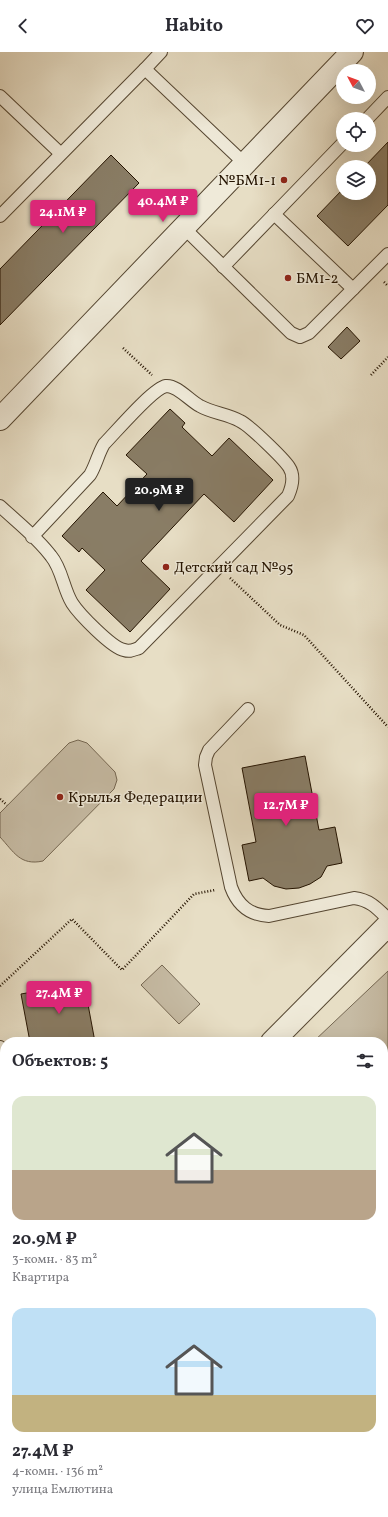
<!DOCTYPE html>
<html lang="ru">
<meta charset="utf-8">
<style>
:root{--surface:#fff;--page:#f7f7f7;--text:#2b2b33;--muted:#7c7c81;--accent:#db2777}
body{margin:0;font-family:Vollkorn,serif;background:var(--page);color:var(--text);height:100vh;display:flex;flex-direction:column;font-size:15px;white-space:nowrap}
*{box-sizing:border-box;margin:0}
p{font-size:13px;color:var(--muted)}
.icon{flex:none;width:22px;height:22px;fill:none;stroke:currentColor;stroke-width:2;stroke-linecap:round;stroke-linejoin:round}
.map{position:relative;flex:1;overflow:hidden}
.side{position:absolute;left:0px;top:985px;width:388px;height:480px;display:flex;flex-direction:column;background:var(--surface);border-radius:16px 16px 0 0;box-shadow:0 4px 16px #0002}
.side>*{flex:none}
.needle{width:26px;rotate:311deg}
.fabs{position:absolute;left:336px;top:12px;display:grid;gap:8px}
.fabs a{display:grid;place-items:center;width:40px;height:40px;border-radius:50%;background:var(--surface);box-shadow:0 4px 16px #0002;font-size:20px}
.price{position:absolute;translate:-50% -34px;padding:0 9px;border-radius:4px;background:var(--accent);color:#fff;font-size:13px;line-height:26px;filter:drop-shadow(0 1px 2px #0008)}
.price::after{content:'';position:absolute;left:50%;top:24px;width:12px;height:9px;margin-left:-6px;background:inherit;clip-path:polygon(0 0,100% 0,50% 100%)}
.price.active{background:#222;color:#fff}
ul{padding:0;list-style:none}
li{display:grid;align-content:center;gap:8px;height:212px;padding:0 12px}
li span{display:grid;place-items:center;height:124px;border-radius:12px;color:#555}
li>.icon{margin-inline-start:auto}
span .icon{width:72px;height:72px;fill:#fffc;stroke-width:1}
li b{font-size:17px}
h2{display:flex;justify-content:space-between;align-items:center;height:48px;padding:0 12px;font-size:17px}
header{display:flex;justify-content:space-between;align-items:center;height:52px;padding:0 12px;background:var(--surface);font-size:18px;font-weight:700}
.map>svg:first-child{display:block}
.green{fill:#c6bba4;stroke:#756752}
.building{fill:#897d66;stroke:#241300}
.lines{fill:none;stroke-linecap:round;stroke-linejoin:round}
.lane-casing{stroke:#554631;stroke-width:14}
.street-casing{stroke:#554631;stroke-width:24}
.highway-casing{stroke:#241300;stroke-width:24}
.path{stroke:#241300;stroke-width:2.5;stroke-dasharray:1 2;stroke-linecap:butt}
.lane{stroke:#efead9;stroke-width:12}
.street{stroke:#efead9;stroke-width:22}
.highway{stroke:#e7dec5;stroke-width:22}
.poi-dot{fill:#8f2418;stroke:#efead9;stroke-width:1.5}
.labels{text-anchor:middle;stroke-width:3;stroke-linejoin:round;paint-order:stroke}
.poi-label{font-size:15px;fill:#241300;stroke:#efead9;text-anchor:start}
</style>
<header><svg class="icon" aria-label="back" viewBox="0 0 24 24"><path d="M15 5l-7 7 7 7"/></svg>Habito<svg class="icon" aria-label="heart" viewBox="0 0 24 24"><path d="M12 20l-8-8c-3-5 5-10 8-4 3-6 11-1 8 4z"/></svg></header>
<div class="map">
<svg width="388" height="1465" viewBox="0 0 388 1465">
<rect width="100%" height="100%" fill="#e7dec5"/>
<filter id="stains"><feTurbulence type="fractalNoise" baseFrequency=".005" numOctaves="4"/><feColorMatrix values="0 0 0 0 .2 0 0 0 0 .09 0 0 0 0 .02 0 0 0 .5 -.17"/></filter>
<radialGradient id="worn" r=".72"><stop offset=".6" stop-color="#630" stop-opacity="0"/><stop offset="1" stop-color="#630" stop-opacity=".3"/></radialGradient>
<g class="green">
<path d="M78 688 87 691 115 720 117 728 114 737 43 809C20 814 14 800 0 785V761L69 691Z"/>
<polygon points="162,913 200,952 179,972 141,933"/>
<polygon points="388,919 388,1053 383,1058 383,990 313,990"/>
<polygon points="0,1156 5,1158 5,1250 0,1255"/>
<polygon points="388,1262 388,1304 383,1309 383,1264"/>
<polygon points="119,1460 187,1460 181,1465 114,1465"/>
</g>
<g class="building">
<polygon points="388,90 388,153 348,194 317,164 343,137 343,141 369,141 369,115 364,115"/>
<polygon points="111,103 139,131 0,273 0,217"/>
<polygon points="347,275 360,289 341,307 328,295"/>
<polygon points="170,357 185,371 182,375 212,404 229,386 273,428 234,470 204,442 141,509 170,537 130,580 86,538 105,518 82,496 79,500 62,484 103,440 117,454 147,422 126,403"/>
<polygon points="305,704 319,778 335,775 342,811 327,814 321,825 310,832 299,836 286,837 274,834 263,826 249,829 242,793 256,790 242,716"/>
<polygon points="84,931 95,990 30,990 21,942"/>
</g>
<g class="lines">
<defs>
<g id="lane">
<polyline points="145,17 161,0"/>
<polyline points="0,44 60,101"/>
<polyline points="367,67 388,45"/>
<polyline points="274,162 353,237"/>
<polyline points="0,164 145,17 244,111"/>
<polyline points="183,175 291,281 300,285 309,281 388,202"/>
<polyline points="223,215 343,91"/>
<path d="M0 454C17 470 37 485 51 504 62 517 63 536 72 551 79 562 112 596 124 598 130 600 133 598 139 596L288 444C292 435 295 424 289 415 283 406 249 373 240 369 228 362 212 361 200 354 190 349 177 333 166 334 153 336 115 381 104 392 98 402 96 413 90 423L32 485"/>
<path d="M248 657 209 698 206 705 205 713 231 835C238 854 250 863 269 864L354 846C370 848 377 856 388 867"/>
<polyline points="0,995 5,1022"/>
<polyline points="383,1253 388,1252"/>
<polyline points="247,1460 261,1465"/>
<polyline points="9,1465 29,1460"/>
<polyline points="197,1465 203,1460"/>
</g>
<g id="street">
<polyline points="0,367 352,0"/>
<polyline points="272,990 388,873"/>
<polyline points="0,1130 5,1133"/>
</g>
<g id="highway">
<polyline points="383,1172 388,1167"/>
<polyline points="85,1465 90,1460"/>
</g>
</defs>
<use href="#lane" class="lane-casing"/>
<use href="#street" class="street-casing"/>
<use href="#highway" class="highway-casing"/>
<g class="path">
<polyline points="384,230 388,234"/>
<polyline points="123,296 152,323"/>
<polyline points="371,323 388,305"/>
<polyline points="230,526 280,573 304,583 388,675"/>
<polyline points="0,747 7,753"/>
<polyline points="0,934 72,867 122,918 194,842 215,838"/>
<polyline points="383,1296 388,1290"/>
</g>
<use href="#lane" class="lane"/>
<use href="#street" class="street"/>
<use href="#highway" class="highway"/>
</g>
<g class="poi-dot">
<circle cx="284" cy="128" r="4"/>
<circle cx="288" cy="226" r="4"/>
<circle cx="166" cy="515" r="4"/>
<circle cx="60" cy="745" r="4"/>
</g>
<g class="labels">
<g class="poi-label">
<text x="276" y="133" text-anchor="end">№БМ1-1</text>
<text x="296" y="231">БМ1-2</text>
<text x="174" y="520">Детский сад №95</text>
<text x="68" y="750">Крылья Федерации</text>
</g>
</g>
<rect width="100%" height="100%" filter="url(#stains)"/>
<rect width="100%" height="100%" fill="url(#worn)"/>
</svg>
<div class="fabs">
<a><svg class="needle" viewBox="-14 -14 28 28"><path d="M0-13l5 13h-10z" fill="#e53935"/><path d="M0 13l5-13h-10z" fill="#7c7c81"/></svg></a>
<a><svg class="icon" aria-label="locate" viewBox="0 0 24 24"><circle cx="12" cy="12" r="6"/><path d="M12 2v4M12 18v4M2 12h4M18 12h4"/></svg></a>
<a><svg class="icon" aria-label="layers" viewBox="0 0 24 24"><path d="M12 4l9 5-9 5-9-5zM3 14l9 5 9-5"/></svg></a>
</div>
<b class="price" style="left:163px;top:171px">40.4M ₽</b>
<b class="price" style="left:63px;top:182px">24.1M ₽</b>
<b class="price active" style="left:159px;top:460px">20.9M ₽</b>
<b class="price" style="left:286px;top:775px">12.7M ₽</b>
<b class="price" style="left:59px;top:963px">27.4M ₽</b>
<section class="side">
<h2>Объектов: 5<svg class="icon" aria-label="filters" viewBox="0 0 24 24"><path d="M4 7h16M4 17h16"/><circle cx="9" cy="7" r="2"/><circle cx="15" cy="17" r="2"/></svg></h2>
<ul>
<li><span style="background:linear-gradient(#dfe7d0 60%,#b9a48a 0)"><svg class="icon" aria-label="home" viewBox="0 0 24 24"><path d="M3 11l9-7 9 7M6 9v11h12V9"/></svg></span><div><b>20.9M ₽</b><p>3-комн. · 83 m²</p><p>Квартира</p></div></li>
<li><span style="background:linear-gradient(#bfe0f5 70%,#c2b280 0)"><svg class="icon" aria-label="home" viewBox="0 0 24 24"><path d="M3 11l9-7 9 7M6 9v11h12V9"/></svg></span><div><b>27.4M ₽</b><p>4-комн. · 136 m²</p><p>улица Емлютина</p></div></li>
</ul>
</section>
</div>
